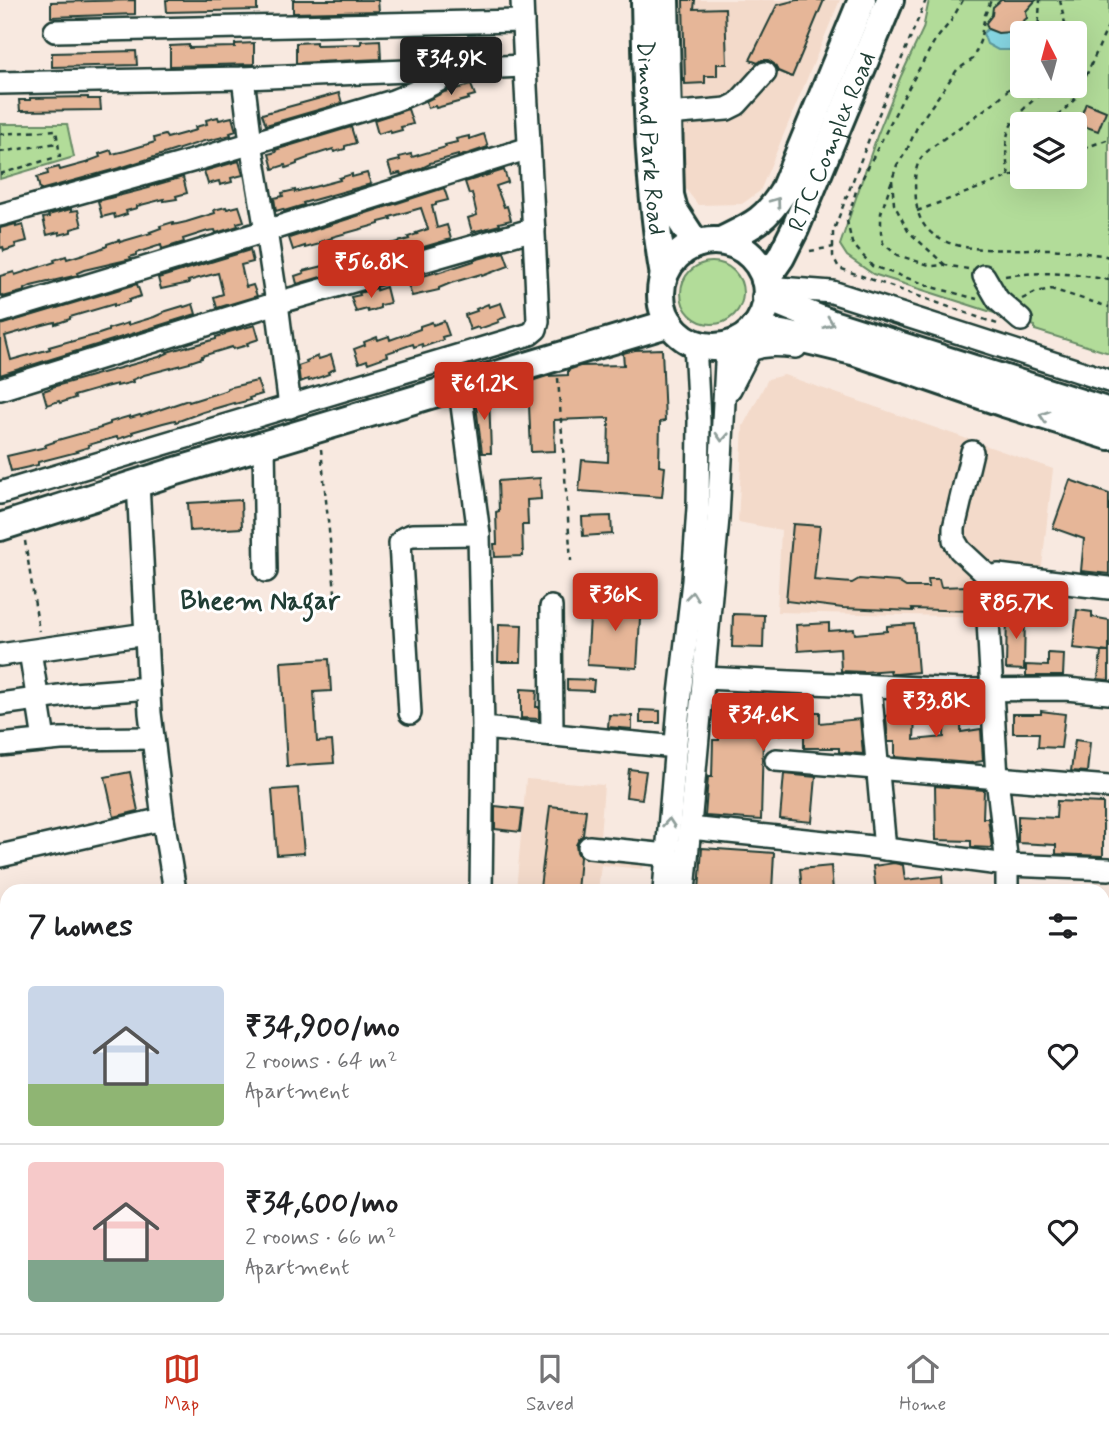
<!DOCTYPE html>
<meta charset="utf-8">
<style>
:root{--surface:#fff;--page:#f6f6f6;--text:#202124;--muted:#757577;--line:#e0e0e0;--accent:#c8321e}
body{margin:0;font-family:Mynerve,sans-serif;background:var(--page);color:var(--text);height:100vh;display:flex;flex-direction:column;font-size:26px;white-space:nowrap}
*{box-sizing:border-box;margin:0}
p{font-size:23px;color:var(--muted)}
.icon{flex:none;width:38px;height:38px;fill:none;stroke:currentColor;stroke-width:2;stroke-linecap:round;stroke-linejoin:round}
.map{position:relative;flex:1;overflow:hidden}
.sheet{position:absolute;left:0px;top:884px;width:1110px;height:450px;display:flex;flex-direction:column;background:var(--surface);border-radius:21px 21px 0 0;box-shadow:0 7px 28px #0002}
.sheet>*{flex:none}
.needle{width:46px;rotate:354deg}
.fabs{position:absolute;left:1010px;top:21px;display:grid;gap:14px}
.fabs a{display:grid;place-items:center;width:77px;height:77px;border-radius:7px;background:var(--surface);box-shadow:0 7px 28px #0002;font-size:35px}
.price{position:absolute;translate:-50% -60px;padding:0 16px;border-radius:7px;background:var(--accent);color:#fff;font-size:23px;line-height:46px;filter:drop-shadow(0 2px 4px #0008)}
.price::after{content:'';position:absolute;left:50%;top:42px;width:21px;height:16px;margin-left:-10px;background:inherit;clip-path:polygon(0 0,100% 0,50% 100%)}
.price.on{background:#222;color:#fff}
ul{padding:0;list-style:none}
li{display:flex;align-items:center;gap:21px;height:175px;padding:0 28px}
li+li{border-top:2px solid var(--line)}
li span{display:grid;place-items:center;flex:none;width:196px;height:140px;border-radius:7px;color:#555}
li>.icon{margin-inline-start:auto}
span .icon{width:84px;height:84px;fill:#fffc;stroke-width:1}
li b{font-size:30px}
h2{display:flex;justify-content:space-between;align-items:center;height:84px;padding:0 28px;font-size:30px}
.dock{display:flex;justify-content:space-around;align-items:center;height:98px;border-top:2px solid var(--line);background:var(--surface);font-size:19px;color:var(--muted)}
.dock a{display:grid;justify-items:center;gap:4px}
.dock .on{color:var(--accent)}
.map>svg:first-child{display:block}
.built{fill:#f3daca}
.green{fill:#b2dc99;stroke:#688c66;stroke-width:2;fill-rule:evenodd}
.water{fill:#86d6e2;stroke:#5d999c;stroke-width:2}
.building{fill:#e6b698;stroke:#1f3d34;stroke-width:2}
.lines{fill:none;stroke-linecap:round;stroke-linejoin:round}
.minor-casing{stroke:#1f3d34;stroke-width:26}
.major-casing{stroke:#1f3d34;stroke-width:32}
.path{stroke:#1f3d34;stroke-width:2.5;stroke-dasharray:5 5;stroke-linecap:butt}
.minor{stroke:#fff;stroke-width:21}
.major{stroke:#fff;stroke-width:26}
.oneway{stroke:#8f9e9a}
.labels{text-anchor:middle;stroke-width:6;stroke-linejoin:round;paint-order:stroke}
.street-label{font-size:24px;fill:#1f3d34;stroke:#fff}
.neighbourhood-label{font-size:26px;font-weight:bold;fill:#1f3d34;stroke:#fff}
</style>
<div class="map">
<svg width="1109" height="1333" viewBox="0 0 1109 1333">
<rect width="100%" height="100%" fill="#f8e9e0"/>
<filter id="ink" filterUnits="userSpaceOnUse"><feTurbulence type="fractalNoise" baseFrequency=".0143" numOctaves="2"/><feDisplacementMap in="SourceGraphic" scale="14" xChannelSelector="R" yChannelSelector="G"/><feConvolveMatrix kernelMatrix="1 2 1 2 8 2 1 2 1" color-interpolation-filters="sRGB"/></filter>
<g filter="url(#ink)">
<g class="built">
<polygon points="680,0 840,0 760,191 742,204 698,205 685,188"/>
<polygon points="784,375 1053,469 1038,601 991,597 989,617 777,612 781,530 738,522 743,426 768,379"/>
<polygon points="526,779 604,785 600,837 646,841 643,869 601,865 598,891 516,891"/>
</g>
<g class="green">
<path d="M929 0H1109V353L1035 330V326L873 274 847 256 840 245 877 136 901 76 923 29ZM1022 33H1074V86H1022ZM1022 124H1074V177H1022Z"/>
<polygon points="0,124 67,124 74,157 0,179"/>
<circle cx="712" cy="293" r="31"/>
</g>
<path class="water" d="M988 29C999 33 1008 31 1019 35V43L1011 50H998L987 44 983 33Z"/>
<g class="building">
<polygon points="135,0 135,14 51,17 51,2"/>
<polygon points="166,0 257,0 257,10 167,12"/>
<polygon points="293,0 378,0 379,11 293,13"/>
<polygon points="683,0 695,0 694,9 725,8 727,64 717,64 717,76 705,76 705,83 685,84"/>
<polygon points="797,0 824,0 792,77 778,71 774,64 768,60 762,60 758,63 750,60 777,5"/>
<polygon points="1001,0 1036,0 1026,11 1027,18 1022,22 1020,35 1010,32 998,33 988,29 986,23 992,15 993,7"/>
<polygon points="477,38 496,38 496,54 412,58 412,40 431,40 431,43 477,41"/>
<polygon points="380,40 381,59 296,63 296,43 316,42 316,45 361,44 361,41"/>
<polygon points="254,43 254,64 170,66 170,46 189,45 189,48 235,47 235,44"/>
<polygon points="136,51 137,65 52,67 52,53"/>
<polygon points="471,85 475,95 468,97 469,99 436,108 435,106 428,108 426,101 444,92"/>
<polygon points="339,93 342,103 266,125 262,114"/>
<polygon points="88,97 88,99 100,99 101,110 20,111 19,100 30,100 30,98"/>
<polygon points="1086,103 1106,111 1098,131 1078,124"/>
<polygon points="408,109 413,124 401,127 402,130 391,133 390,130 378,134 374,120"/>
<polygon points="218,117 219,120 232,117 236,131 230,133 231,135 207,141 207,140 123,167 40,190 37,177 48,174 47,170 59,167 60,170 89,162 89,161 100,157 99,154 111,150 112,154 125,151 155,142 154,138 165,135 167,138 196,130 195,127 207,124 206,120"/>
<polygon points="351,127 356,143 345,146 345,149 334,152 333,149 308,157 308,158 297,162 297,164 286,168 285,165 273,169 269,154 276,152 275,150"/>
<polygon points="484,134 488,147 458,157 458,155 430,163 430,164 420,169 401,175 400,173 392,175 388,163 400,160 399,157 411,154 412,157 446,147 445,145 457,142 456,139 469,136 469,139"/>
<polygon points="239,161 243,175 231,178 232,182 220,185 219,181 208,184 204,171"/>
<polygon points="504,170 508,182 496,186 504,207 507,206 511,220 499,223 500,225 472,232 468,218 477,215 472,193 469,194 465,182"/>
<polygon points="367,173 371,184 303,203 304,205 284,211 283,209 276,211 274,198 283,196 282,193 295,190 295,192 340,180 339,178 352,174 352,177"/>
<polygon points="183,177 187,193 176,196 177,199 164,201 164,199 137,206 137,208 126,211 127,214 115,218 114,214 102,217 98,201 149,188 148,187"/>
<polygon points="444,188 448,200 436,203 436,205 432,206 437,228 447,225 451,239 297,284 295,276 304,273 303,271 352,259 351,257 361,254 360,252 409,239 408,237 417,234 416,233 428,229 421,208 390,217 391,219 379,222 379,224 332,237 332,238 320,242 320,244 305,248 305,246 293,250 289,238"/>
<polygon points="239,206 244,221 237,223 238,226 216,233 215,230 208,231 183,239 184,242 162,249 161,245 136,253 136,255 130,257 131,259 84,270 77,273 78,275 31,286 25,289 25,291 3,297 2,295 0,296 0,276 14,272 15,275 55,262 54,260 66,256 67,259 97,250 107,246 107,244 119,240 120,242 151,233 150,232 161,228 160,226 173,222 173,225 186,222 215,213 214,210 226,207 227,209"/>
<polygon points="71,209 71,211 78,210 82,226 71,229 71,232 59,235 59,232 47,235 43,218 49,217 48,215"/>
<polygon points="16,224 16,227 23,225 27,241 15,244 16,247 4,251 3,247 0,248 0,228"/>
<polygon points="250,250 253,262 241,265 246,287 253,285 257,296 217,308 214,297 223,294 218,273 188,281 189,283 161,289 158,278"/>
<polygon points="504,252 509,266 482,276 481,274 451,283 439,288 439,290 412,296 407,282 417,280 416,278 437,272 437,273 474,261 474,260"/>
<polygon points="137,284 141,296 129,300 129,302 114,306 114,304 70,317 70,319 55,324 55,322 43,325 5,336 11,360 50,349 49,347 70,341 70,342 99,334 108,331 108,329 128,323 128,325 154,317 163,313 163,312 183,306 184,307 193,304 196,314 0,375 0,325"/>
<polygon points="386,287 390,303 380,305 380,308 368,312 367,309 356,312 351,297 360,295 359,293 377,288 377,290"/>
<polygon points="501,303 506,317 498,320 499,322 479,329 478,327 470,330 465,315 477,311 476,309 488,304 489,307"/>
<polygon points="444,321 449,335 442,337 443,340 423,347 422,344 414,347 413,344 387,353 388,356 368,363 367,360 359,363 354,349 365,345 364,342 377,337 378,340 389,336 390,340 420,329 420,326 432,322 433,325"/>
<polygon points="255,325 259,339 247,343 248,345 233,349 232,347 202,356 202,358 190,362 190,363 144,375 132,380 133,382 117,386 117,384 105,387 74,396 75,398 60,403 59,401 47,405 43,391 52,388 52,387 159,357 168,353 167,352 188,346 188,347 216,339 216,337 225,334 225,333"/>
<polygon points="662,349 665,421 660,422 659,466 665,467 662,497 579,491 582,460 608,462 609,418 554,420 555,451 531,452 528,382 547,376 568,375 568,370 580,366 624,365 623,353 635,350"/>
<polygon points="331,355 335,369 328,372 329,374 309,381 308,379 300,382 298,366 307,363 306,361 318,356 319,359"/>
<polygon points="257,381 262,394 249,398 250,400 235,404 234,403 203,412 176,422 175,420 163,423 132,432 133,434 118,439 117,437 88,445 89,447 76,451 77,452 38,462 38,465 11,471 7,456 46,447 45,445 54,442 54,441 101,428 101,427 110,424 110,422 130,416 130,418 140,415 141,416 188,400 189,402 218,393 227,390 227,388"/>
<polygon points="489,394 491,453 482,453 475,398"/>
<polygon points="540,478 541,499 527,500 528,525 522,525 523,556 495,557 494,544 497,544 496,512 499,511 498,481"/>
<polygon points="1070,480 1109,494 1109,574 1081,571 1084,539 1053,528"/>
<polygon points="241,500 242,528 190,531 188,503"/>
<polygon points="611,516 612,534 583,536 582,517"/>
<polygon points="793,524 820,526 814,580 852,583 859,579 898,582 906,587 929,587 928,579 939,579 941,587 967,586 970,611 912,609 913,611 843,608 786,601"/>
<polygon points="588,601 651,603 651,619 640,619 637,668 587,665 590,618 588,618"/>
<polygon points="1077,610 1092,612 1092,617 1109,620 1109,652 1073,648"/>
<polygon points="1007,612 1025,613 1024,670 1006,669"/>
<polygon points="733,614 764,615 763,648 732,647"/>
<polygon points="829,623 829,631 854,629 855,634 887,631 887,626 914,624 918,672 897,674 891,674 890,670 864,672 841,671 840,648 798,651 796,625"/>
<polygon points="499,624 522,625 521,662 498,662"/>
<polygon points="1101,652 1109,652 1109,680 1098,679"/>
<polygon points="1048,653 1064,654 1063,676 1026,676 1026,665 1048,666"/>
<polygon points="329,659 331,691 314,692 317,742 332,741 334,763 287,766 281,662"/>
<polygon points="567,679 594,680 593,691 567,690"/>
<polygon points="521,689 537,690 536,707 539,707 539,719 521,718"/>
<polygon points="945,702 962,703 961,732 981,729 983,761 970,763 895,757 895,742 888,742 886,716 888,715 915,715 914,740 944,737"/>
<polygon points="790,706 791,712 820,712 820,723 860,719 863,754 839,752 839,748 804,748 804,731 763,737 761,820 705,816 708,777 712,777 713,740 719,740 718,708 763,707 763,709"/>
<polygon points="640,710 660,711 660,723 640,723"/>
<polygon points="1041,711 1065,714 1061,748 1038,747 1039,733 1013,733 1013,714 1041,714"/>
<polygon points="609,715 632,716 632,729 608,727"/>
<polygon points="1075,740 1090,742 1087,772 1071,771"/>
<polygon points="629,769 646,771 642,799 626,797"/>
<polygon points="130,772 138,811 114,817 105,777"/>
<polygon points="784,774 816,777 812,822 780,819"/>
<polygon points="935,786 984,790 983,818 988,818 992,848 971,847 971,841 936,840"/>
<polygon points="298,788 304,853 277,855 272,790"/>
<polygon points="1057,801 1103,803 1103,856 1056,854 1056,845 1018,843 1018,816 1056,818"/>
<polygon points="495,806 523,809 520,832 495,829"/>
<polygon points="550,806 586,810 583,835 579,839 576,845 577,852 580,857 577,891 540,888"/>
<polygon points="702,848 774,853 772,891 699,891"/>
<polygon points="894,863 903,865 905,880 942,876 943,891 876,891 873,866"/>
<polygon points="831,866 833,891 802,891 800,869"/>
</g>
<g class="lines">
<defs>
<g id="minor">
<polyline points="55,31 523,21"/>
<polyline points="243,78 251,143 266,231 529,148"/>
<polyline points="0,83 243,78 524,66"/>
<polyline points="668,114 727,109 737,104 765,73"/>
<path d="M0 215 192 161 393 101C414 93 435 84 454 71"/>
<polyline points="984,276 998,300 1021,320"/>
<polyline points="766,287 832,292 1109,381"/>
<polyline points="0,312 266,231 277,303 290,407"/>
<polyline points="458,375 479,534 483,728"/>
<polyline points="0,389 277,303 534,229"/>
<path d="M730 389 750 350C766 344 779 345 796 347"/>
<polyline points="264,444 266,571"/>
<polyline points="972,452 954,528 954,540 960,550 989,577"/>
<path d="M0 493 530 334 536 329 538 321C534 214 526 107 522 0"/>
<polyline points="1109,588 998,575 989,577 986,586 997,778 1007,865 1109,869"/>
<polyline points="551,607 552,735"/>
<polyline points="30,651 44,740"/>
<polyline points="0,655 146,634"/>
<polyline points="704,678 962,690 1066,689 1109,693"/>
<polyline points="870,686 885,849"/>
<polyline points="0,704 74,694 149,688"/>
<polyline points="410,713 400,543 404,538 412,535 479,534"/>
<polyline points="0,745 61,739 152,738"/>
<polyline points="776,760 1109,787"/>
<polyline points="163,819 175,891"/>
<polyline points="690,828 863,846 1007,865 1007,891"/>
<polyline points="589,847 667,855"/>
<polyline points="0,856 163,819 150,713 138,483"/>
<polyline points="481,891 483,728 676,747"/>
<polyline points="664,891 680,694 693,581 698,508 699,421 695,343"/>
<polyline points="684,891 718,518 727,344"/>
<polyline points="0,1017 7,1016"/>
<polyline points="1102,1102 1109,1108"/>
<polyline points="0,1157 7,1192"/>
<polyline points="1102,1254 1109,1257"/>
<polyline points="0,1276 7,1275"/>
<polyline points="884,1326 888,1333"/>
<polyline points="10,1333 14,1326"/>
<polyline points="282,1333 282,1326"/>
<polyline points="625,1333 626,1326"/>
<polyline points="646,1333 647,1326"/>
<polyline points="800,1333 803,1326"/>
<polyline points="1108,1333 1109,1331"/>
</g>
<g id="major">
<path id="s1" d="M645 0C647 92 648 185 664 276"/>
<polyline points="665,0 670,195 674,210 696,244"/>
<path d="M721 241C751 226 764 222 783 192L862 0"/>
<circle cx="714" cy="294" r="53"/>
<path id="s2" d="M765 280 781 257 795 229 890 0"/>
<polyline points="766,297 832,324 1109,412"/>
<polyline points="753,329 787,335 853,351 1004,403 1109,436"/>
<polyline points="0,527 173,472 670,323"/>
</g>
</defs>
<use href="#minor" class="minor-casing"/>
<use href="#major" class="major-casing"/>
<g class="path">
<polyline points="926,0 874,126 833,232 833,256 839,268 1000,325"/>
<polyline points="963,0 951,21 934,42 903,98 856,191 847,221 852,243 872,266 936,288 977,299"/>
<polyline points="1060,0 1067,33"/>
<polyline points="1038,33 1040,0"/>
<path d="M1022 73C1004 99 975 116 950 134 940 142 928 149 921 158 913 170 915 186 916 200 920 261 1001 248 1044 249 1063 249 1083 253 1102 255L1109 257"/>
<polyline points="1052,124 1053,121 1075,99 1079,92 1109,24"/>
<polyline points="0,134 56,130 60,156 0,174"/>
<polyline points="0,152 58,143"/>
<polyline points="1074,152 1109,139"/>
<path d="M1009 176C1000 123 1012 120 1049 86"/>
<polyline points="892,180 894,204 908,231 945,265"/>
<polyline points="917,211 1022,172"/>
<polyline points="810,251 834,247"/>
<polyline points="968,269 945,265 932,266 897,255 883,243 881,233 881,213 897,165 906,152 918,125 957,70 973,59 980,41 985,15 991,0"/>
<path d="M1005 276C1041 271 1073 273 1109 280"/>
<polyline points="1022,299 1036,292 1051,289 1109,307"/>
<polyline points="558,378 571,561"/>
<polyline points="321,449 336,602"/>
<polyline points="25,541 39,631"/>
</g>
<use href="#minor" class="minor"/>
<use href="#major" class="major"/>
</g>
<defs><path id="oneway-chevron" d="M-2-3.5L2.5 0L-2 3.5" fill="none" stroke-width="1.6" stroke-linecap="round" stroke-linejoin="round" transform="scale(1.75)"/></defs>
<g class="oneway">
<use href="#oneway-chevron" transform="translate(776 202) rotate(-54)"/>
<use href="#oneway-chevron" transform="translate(829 323) rotate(21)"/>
<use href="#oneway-chevron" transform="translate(1044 416) rotate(-162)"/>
<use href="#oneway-chevron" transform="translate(722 437) rotate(93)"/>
<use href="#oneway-chevron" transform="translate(692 596) rotate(-83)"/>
<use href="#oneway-chevron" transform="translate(669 823) rotate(-85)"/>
</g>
</g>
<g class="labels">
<g class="street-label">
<text dy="8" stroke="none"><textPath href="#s1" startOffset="138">Dimond Park Road</textPath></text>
<text dy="8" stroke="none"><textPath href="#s2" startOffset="154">RTC Complex Road</textPath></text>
</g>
<g class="neighbourhood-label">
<text x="260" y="609">Bheem Nagar</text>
</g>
</g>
</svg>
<div class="fabs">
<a><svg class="needle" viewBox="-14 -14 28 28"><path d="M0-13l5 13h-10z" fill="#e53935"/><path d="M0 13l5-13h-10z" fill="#757577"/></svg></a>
<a><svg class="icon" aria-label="layers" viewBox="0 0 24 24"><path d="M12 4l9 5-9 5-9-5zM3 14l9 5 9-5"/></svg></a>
</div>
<b class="price on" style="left:451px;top:97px">₹34.9K</b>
<b class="price" style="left:371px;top:300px">₹56.8K</b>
<b class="price" style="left:484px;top:422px">₹61.2K</b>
<b class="price" style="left:615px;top:633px">₹36K</b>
<b class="price" style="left:1016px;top:641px">₹85.7K</b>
<b class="price" style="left:936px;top:739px">₹33.8K</b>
<b class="price" style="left:763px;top:753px">₹34.6K</b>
<section class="sheet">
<h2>7 homes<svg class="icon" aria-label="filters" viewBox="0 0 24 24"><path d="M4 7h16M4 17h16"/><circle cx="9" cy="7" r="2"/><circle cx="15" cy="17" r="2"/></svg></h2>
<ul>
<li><span style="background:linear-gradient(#c9d6e8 70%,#8fb573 0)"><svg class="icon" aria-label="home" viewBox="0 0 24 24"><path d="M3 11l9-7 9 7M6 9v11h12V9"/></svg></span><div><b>₹34,900/mo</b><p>2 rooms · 64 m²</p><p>Apartment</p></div><svg class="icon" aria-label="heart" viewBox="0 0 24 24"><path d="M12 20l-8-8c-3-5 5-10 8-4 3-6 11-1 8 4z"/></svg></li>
<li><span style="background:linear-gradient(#f6c9c9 70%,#7fa58c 0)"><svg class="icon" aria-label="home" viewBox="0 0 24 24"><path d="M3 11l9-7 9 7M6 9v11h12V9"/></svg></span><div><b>₹34,600/mo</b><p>2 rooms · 66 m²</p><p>Apartment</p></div><svg class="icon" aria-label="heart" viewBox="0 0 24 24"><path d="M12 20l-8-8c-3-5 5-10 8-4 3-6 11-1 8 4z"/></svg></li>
</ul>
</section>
</div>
<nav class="dock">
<a class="on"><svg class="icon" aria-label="map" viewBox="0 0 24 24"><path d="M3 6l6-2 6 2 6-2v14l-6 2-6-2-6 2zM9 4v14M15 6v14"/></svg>Map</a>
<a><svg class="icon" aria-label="saved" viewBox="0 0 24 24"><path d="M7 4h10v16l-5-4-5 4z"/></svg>Saved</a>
<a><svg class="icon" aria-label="home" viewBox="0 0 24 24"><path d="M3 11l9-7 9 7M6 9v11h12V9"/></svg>Home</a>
</nav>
